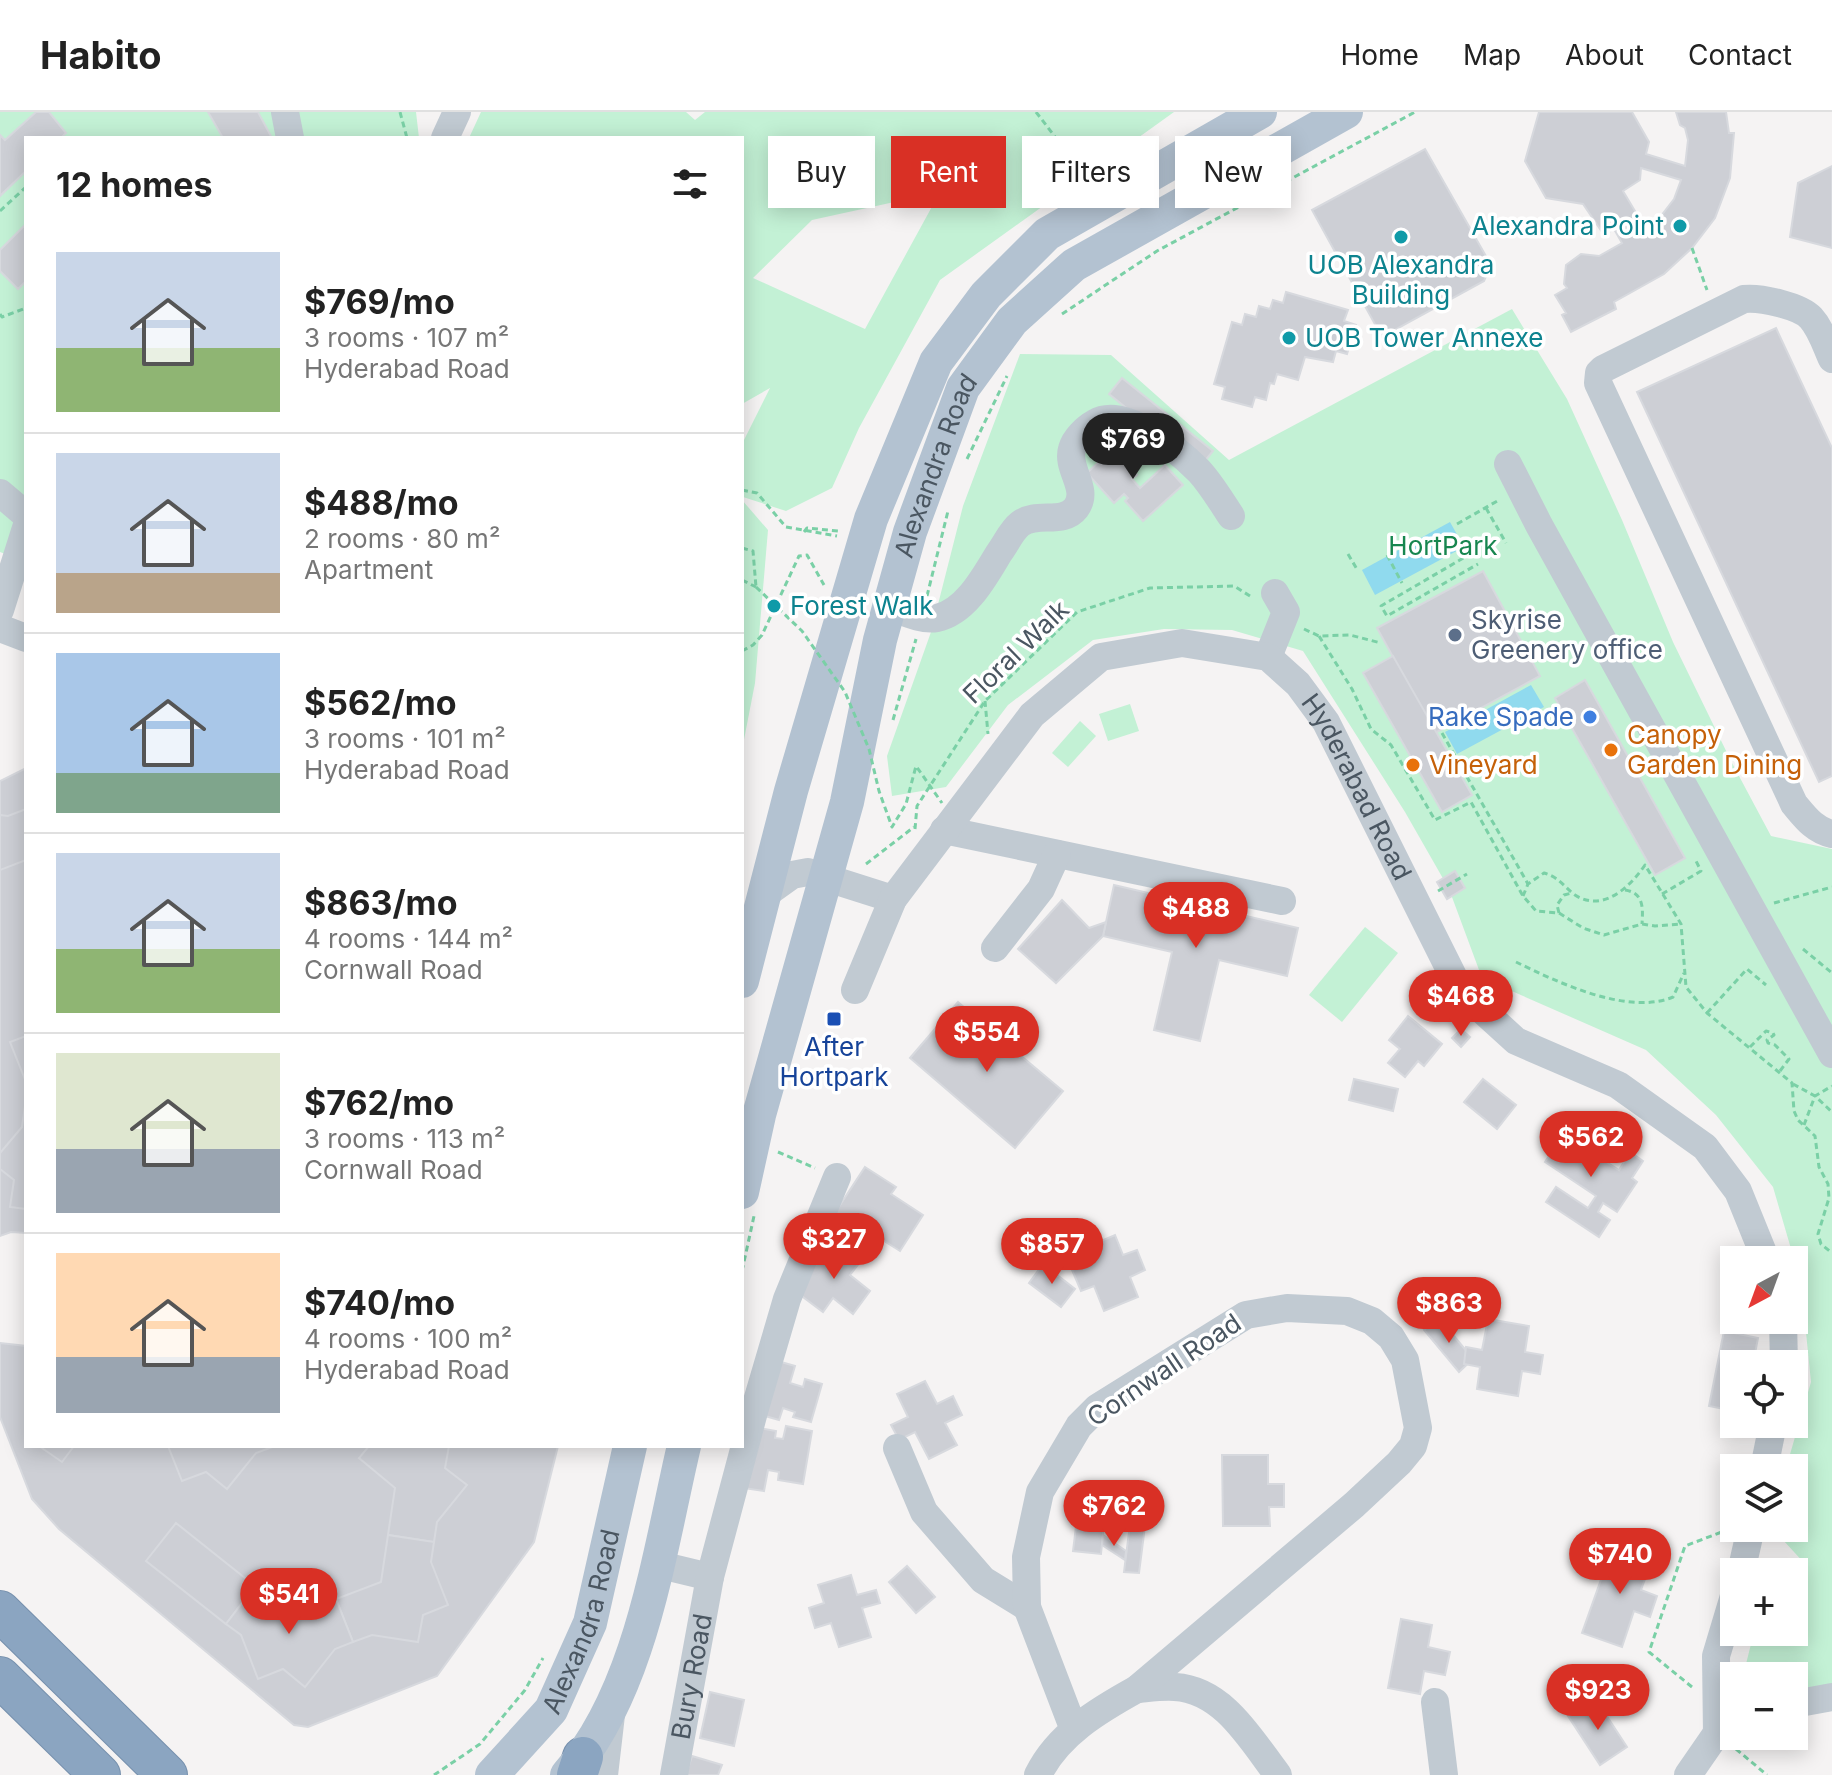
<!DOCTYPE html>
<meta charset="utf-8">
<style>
:root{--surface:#fff;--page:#f2f2f2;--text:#222;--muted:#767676;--line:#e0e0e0;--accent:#d93025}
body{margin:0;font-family:Inter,sans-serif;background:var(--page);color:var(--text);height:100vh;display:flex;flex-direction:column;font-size:30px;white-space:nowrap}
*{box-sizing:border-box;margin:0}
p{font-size:26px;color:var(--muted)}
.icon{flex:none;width:44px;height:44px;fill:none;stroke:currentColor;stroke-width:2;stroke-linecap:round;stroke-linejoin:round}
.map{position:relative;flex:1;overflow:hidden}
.side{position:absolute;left:24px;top:24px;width:720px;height:1312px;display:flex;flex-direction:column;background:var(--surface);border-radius:0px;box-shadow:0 4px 20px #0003}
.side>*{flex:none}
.banner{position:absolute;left:768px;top:24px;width:760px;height:72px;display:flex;gap:16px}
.needle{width:52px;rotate:221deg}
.controls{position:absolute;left:1720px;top:1134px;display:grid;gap:16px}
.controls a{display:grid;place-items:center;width:88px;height:88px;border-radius:0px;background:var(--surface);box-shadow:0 4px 20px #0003;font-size:40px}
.price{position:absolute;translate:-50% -68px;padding:0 18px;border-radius:28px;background:var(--accent);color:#fff;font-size:26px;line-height:52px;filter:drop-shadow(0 2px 4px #0008)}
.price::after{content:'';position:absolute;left:50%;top:48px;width:24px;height:18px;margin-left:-12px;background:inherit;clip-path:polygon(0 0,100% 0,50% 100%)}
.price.current{background:#222;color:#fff}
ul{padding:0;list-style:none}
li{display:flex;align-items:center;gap:24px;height:200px;padding:0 32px}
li+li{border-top:2px solid var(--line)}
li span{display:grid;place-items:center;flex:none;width:224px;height:160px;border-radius:0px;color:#555}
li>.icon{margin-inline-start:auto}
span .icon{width:96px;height:96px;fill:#fffc;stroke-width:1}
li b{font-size:34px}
h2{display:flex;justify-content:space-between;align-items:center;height:96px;padding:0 32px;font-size:34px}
.pill{padding:0 28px;border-radius:0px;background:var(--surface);box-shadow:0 4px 20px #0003;font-size:28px;line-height:72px}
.pill.current{background:var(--accent);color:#fff}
header{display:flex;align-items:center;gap:48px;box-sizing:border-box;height:112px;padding:0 40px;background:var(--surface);border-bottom:2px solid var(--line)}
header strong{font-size:38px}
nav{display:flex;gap:44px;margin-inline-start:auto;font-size:28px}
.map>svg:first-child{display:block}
.green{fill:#c3f1d5;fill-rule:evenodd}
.water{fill:#90daee}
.building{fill:#cdcfd5;stroke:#d7d9de;stroke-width:2;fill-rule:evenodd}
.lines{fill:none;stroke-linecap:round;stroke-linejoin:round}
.highway-casing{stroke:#7690ad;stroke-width:42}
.path{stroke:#7ad0a6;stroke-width:3;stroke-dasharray:6 4;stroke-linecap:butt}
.minor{stroke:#c1cad2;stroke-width:28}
.major{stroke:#b3c2d1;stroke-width:34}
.highway{stroke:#8ba5c1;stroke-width:40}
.path-bridge{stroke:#7ad0a6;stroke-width:3;stroke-dasharray:6 4;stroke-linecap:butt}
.culture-dot{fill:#0f9aa8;stroke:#fff;stroke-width:3}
.service-dot{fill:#5c6f8a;stroke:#fff;stroke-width:3}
.shop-dot{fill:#3f7fe0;stroke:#fff;stroke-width:3}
.food-dot{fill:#e8710a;stroke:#fff;stroke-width:3}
.transit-dot{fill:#1a4fb4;stroke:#fff;stroke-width:3}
.labels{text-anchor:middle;stroke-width:7;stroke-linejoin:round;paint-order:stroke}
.culture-label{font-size:26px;fill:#0d838f;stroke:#fff;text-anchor:start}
.street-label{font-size:26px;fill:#4a5661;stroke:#fff}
.park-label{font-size:26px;fill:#17864f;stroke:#fff}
.service-label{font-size:26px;fill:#4e5e75;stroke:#fff;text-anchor:start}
.shop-label{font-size:26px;fill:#366cbe;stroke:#fff;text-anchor:end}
.food-label{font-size:26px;fill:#c56008;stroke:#fff;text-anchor:start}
.transit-label{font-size:26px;fill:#164399;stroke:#fff}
</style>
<header>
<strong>Habito</strong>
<nav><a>Home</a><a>Map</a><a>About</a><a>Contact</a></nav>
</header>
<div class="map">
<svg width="1832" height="1663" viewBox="0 0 1832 1663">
<rect width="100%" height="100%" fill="#f5f3f3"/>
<g class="green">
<polygon points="0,0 416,0 419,26 26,26 26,450 0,440"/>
<path d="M481 0H686L695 8 705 0H1174L940 168 859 316 832 376 786 399 743 385 744 328 770 276 742 292V26H469ZM940 80 865 217 753 166 812 108Z"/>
<polygon points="1512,197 1567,287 1622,408 1673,530 1731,649 1771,724 1832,737 1832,1585 1794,1592 1794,1564 1743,1564 1754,1520 1794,1520 1794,1463 1805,1452 1772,1416 1794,1416 1794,1356 1786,1356 1811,1270 1801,1171 1773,1075 1716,1003 1646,938 1482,866 1449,777 1405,700 1303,539 1232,518 1164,517 1093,528 1008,593 946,675 892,684 887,644 931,520 963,394 1020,242 1111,243 1229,348"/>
<polygon points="742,388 768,418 755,571 742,638"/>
<polygon points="1130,592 1139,619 1108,629 1099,602"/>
<polygon points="1080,609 1096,624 1068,655 1052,641"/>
<polygon points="1365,815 1398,841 1342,910 1309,883"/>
</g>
<g class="water">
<polygon points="1450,410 1464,435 1375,483 1362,458"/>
<polygon points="1531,573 1544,595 1457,642 1445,620"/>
</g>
<g class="building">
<polygon points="36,0 49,0 66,21 61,26 26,26 26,59 0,84 0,23 5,28"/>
<polygon points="208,0 258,0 272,26 223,26"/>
<path d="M1539 0H1632L1649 30 1646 42 1685 54 1688 28 1685 16 1680 13 1676 0H1726L1729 21H1734L1730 66 1715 106 1692 136 1664 162 1614 190 1616 197 1571 220 1562 203 1566 201 1555 183 1567 176 1564 172 1566 153 1581 142 1599 144 1622 131 1614 117 1604 123 1583 92 1546 86 1525 49ZM1641 56 1681 68 1674 87 1657 109 1635 124 1627 110 1638 104 1623 79 1640 68Z"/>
<polygon points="1425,37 1491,153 1484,169 1382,225 1312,98"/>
<polygon points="1832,54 1832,136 1790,125 1798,71"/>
<polygon points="26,112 26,169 18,177 0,159 0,138"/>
<polygon points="1286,180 1348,198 1344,209 1356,213 1347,242 1336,239 1333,250 1305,245 1298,268 1277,262 1274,272 1270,271 1266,288 1255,285 1252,295 1222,287 1225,275 1214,272 1232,210 1242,213 1245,202 1256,205 1259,194 1270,197 1273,188 1283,191"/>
<polygon points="1776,216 1832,336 1832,664 1819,670 1637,280"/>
<polygon points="1122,266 1213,339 1200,355 1109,282"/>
<polygon points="1123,327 1143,349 1132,358 1137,363 1132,367 1140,376 1165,353 1183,373 1143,409 1125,389 1128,386 1124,382 1114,391 1087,361"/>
<polygon points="1483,459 1540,564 1435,621 1377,516"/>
<polygon points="1393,544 1472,683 1442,700 1363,561"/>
<polygon points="1585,568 1685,746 1655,763 1555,586"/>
<polygon points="26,656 26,1121 11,1120 0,1124 0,669"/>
<polygon points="26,697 26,748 0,758 0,703 8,704"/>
<polygon points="1455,759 1465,776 1447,787 1437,770"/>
<polygon points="1114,773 1298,816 1287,864 1219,848 1200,929 1154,918 1172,840 1103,824"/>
<polygon points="1062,788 1089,816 1106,810 1103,824 1056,871 1018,837"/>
<polygon points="958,890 1003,929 1011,919 1027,934 1020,943 1063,979 1015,1036 910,946"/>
<polygon points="1408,904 1442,932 1424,954 1418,949 1405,965 1388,951 1400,937 1389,928"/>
<polygon points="1461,917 1470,925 1461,935 1452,926"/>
<polygon points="26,924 26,970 10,930"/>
<polygon points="1354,967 1398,977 1393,999 1349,988"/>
<polygon points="1483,967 1516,993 1497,1017 1464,990"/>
<polygon points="25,994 26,995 26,1097 10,1095 14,1068 0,1057 0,1041 22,1015"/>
<polygon points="1588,1014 1605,1025 1594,1042 1619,1058 1630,1040 1643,1049 1632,1066 1637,1070 1617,1100 1603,1091 1598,1100 1610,1108 1599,1125 1546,1090 1556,1075 1588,1096 1596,1084 1545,1050 1564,1021 1577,1030"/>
<polygon points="865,1055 896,1075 891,1082 923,1103 900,1139 868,1119 857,1136 825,1116"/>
<polygon points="1115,1123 1123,1143 1137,1138 1145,1158 1130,1165 1138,1185 1104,1199 1094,1174 1081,1179 1072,1158 1088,1152 1082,1137"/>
<polygon points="832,1129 860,1150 850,1163 870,1179 853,1202 833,1186 823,1200 795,1179"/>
<polygon points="1043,1152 1075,1177 1061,1195 1029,1171"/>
<polygon points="1439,1206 1473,1247 1459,1260 1424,1218"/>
<polygon points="1488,1207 1529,1214 1525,1240 1543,1243 1540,1262 1522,1259 1518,1284 1477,1277 1480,1255 1464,1252 1466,1235 1482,1238"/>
<polygon points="1724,1219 1758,1226 1753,1252 1734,1252 1734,1299 1709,1294"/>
<polygon points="0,1231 26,1234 26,1334 558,1334 534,1430 437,1564 308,1615 294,1613 59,1417 32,1387 0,1305"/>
<polygon points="774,1248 795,1254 790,1271 803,1275 805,1267 822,1272 811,1310 793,1305 795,1300 783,1296 779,1308 758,1302"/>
<polygon points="925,1269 937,1292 953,1284 962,1303 945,1311 957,1333 929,1347 915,1320 899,1328 891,1313 908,1305 897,1282"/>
<polygon points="786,1314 812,1319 803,1372 778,1368 779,1360 768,1358 764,1379 743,1376 754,1315 776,1319 775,1326 783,1327"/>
<polygon points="39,1334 74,1334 62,1350"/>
<polygon points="168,1334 275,1334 256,1341 227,1377 206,1360 182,1369"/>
<polygon points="369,1334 449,1334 445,1356 467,1373 437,1410 434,1430 388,1423 395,1376 359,1346"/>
<polygon points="1222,1343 1268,1343 1268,1372 1284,1372 1284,1395 1269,1395 1270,1414 1223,1414"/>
<polygon points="1078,1398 1105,1401 1101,1442 1073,1439"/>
<polygon points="176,1411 255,1474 226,1512 146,1449"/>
<polygon points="1130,1412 1145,1414 1139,1461 1124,1460"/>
<polygon points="388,1423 434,1430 431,1450 448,1493 423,1503 418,1530 372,1523 353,1530 336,1487 381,1470"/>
<polygon points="1103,1423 1126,1439 1125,1448 1102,1433"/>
<polygon points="1614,1431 1653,1445 1641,1478 1657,1484 1650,1505 1634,1499 1622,1535 1582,1521"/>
<polygon points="907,1454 935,1485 916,1501 889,1470"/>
<polygon points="851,1463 857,1483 876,1478 880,1491 862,1496 871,1525 839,1535 831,1511 815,1516 809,1496 824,1491 818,1473"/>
<polygon points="255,1474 292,1504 336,1487 353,1530 335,1537 305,1575 283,1557 258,1567 241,1523 226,1512"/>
<polygon points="1401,1507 1432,1513 1428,1535 1450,1540 1445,1563 1424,1559 1420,1582 1388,1576"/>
<polygon points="710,1580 744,1588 734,1634 700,1626"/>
<polygon points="1595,1586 1627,1635 1600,1653 1568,1604"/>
<polygon points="692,1644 722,1653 718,1663 686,1663"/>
</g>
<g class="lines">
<defs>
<g id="highway">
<polyline points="0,1499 167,1663"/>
<polyline points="0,1565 100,1663"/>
<polyline points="577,1663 583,1645"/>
</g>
</defs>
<use href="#highway" class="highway-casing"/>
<g class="path">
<polyline points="400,0 407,26"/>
<polyline points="1036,0 1089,69"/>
<polyline points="0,99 26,75"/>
<polyline points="1692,136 1707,178"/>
<polyline points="0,202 2,205 26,196"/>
<polyline points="1062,202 1157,139 1415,0"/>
<polyline points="967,347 1007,264"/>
<polyline points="742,378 757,381 786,415 837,424"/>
<polyline points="1486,396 1506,431"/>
<polyline points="1457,412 1499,388"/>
<polyline points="804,420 807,416 838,419"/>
<polyline points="742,436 753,439 756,475"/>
<polyline points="1472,441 1381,494 1387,504 1478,452"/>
<polyline points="1348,442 1358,459"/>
<polyline points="1387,443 1402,471"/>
<polyline points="742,468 756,475"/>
<polyline points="927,484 948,399"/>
<polyline points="1304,517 1319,524 1350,523 1381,531"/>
<polyline points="1319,524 1352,577 1371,617 1391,633 1435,708 1471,690 1523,784 1536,799 1559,801 1583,816 1604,823 1642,812 1655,814 1681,812"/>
<polyline points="742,539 753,533 762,523 799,444 807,443 824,473"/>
<polyline points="985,589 988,622"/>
<polyline points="893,608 916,527"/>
<polyline points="1442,621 1528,772"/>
<polyline points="915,717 917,694 985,589 1077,500 1150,476 1234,474 1250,484"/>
<polyline points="866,752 914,715"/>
<path d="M1625 778C1644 781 1643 796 1642 812"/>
<polyline points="1438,779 1467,762"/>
<polyline points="1662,782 1701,759 1696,749"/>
<path d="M1523 784 1528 772 1544 761C1559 765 1564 775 1575 783 1603 801 1630 775 1645 753L1681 812 1686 875 1707 901 1792 971 1794 999 1798 1008 1815 1024 1819 1055 1828 1072 1829 1086 1818 1122 1821 1132 1832 1141"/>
<polyline points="1774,791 1832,775"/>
<polyline points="1559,801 1557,793 1564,783 1572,781"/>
<polyline points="1803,837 1832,861"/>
<path d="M1516 850C1557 870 1628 904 1673 885L1684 861"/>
<polyline points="1707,901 1747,857 1766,873"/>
<polyline points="1750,935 1766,919 1773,921 1774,923 1767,928 1768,931 1775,933 1789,947 1780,959"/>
<polyline points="1793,972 1815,984 1832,1000"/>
<polyline points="1804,1013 1815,984 1832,974"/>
<polyline points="778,1040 815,1056"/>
<polyline points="742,1159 754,1104"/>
<polyline points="1692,1575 1649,1540 1685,1434 1727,1418"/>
<polyline points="1736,1637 1767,1663"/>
<polyline points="434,1663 480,1632 525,1578 543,1546"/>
</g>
<g class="minor">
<polyline points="285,0 290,26"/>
<polyline points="445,26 457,0"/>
<path d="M1832 247C1826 234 1821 217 1811 206 1800 194 1760 185 1744 187L1603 257 1599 261 1598 271 1794 692C1805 705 1814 718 1832 722"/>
<polyline points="1508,352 1539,413 1832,942"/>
<polyline points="0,381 26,403"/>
<path d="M890 495C904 500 922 509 937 506 966 500 985 464 999 441 1006 432 1011 419 1020 412 1037 399 1063 413 1076 396 1090 377 1066 357 1072 337 1075 326 1086 316 1095 311 1124 293 1178 338 1199 359 1211 372 1221 389 1231 404"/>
<polyline points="0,498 26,416"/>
<polyline points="0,516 26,526"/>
<polyline points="1268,545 1286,500 1275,481"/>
<polyline points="944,718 1282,789"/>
<polyline points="764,783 792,763 808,760 893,787"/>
<polyline points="995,836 1041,777 1057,742"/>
<path id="s1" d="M855 878 893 787 1032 603 1101 545 1182 531 1268 545 1298 572 1326 610 1460 878 1516 929 1618 973 1705 1035 1738 1079 1766 1148"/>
<polyline points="1783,1208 1784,1252"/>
<polyline points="897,1336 924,1400 983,1468 1027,1495"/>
<polyline points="1764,1356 1773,1312"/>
<polyline points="656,1452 710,1465"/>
<polyline points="1741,1460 1751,1416"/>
<path d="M1137 1577C1149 1576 1163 1574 1175 1575 1224 1578 1251 1628 1278 1663"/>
<polyline points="1435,1590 1444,1663"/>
<polyline points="1794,1592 1832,1585"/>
<polyline points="1717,1621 1716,1544 1734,1484"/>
<polyline points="604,1663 611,1603"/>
<path id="s2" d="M674 1663 710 1465 755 1296 787 1187 837 1065"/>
<path d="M1038 1663C1058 1622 1099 1598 1137 1577L1354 1393 1399 1351 1413 1334 1418 1316 1405 1248 1391 1225 1372 1209 1347 1199 1287 1196 1246 1203 1097 1296 1079 1314 1040 1380 1026 1445 1027 1495 1074 1618"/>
<polyline points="1688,1663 1717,1621 1732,1614"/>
</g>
<g class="major">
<polyline points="742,869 791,679 871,407 936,250 986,183 1047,122 1260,0"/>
<path id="s3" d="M742 1080 759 1003 847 690 880 528 910 420 963 276 1012 209 1074 153 1346 0"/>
<path id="s4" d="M492 1663 551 1598 590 1511 630 1334"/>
<path d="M567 1663C641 1580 659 1440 684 1334"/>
</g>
<use href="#highway" class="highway"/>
<polyline class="path-bridge" points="756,475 802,519 845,580 869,637 879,679 892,715 906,692 916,654 942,691"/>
</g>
<g class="culture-dot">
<circle cx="1680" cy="114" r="8"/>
<circle cx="1401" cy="125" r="8"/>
<circle cx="1289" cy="226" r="8"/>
<circle cx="774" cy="494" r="8"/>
</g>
<circle class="service-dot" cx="1455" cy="523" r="8"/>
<circle class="shop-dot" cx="1590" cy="605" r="8"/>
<g class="food-dot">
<circle cx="1611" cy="638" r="8"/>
<circle cx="1413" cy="653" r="8"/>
</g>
<rect class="transit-dot" x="826" y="899" width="16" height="16" rx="4"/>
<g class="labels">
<g class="culture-label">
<text x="1664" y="123" text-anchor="end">Alexandra Point</text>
<text x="1401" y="162" text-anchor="middle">UOB Alexandra<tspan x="1401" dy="30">Building</tspan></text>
<text x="1305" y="235">UOB Tower Annexe</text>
<text x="790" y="503">Forest Walk</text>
</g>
<g class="street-label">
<text dy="9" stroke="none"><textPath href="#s3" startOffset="752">Alexandra Road</textPath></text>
<text transform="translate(1016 540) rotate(-44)" y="9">Floral Walk</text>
<text dy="9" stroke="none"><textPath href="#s1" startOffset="748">Hyderabad Road</textPath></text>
<text transform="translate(1164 1258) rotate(-34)" y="9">Cornwall Road</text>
<text dy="9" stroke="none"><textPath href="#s4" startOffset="182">Alexandra Road</textPath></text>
<text dy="9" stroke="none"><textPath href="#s2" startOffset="100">Bury Road</textPath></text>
</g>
<g class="park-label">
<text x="1443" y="443">HortPark</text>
</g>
<g class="service-label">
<text x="1471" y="517">Skyrise<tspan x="1471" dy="30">Greenery office</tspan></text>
</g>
<g class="shop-label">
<text x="1574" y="614">Rake Spade</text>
</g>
<g class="food-label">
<text x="1627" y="632">Canopy<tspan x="1627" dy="30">Garden Dining</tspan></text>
<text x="1429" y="662">Vineyard</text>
</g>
<g class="transit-label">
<text x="834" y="944">After<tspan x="834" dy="30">Hortpark</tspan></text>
</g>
</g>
</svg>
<div class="controls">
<a><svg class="needle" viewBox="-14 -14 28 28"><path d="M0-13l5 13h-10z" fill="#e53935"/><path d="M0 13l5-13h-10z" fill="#767676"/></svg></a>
<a><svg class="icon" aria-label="locate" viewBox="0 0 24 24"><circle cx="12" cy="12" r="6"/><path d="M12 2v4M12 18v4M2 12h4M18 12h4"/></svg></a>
<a><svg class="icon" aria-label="layers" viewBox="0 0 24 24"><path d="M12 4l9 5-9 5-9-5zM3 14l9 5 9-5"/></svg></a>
<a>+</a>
<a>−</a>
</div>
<b class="price current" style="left:1133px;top:369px">$769</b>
<b class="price" style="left:1196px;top:838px">$488</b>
<b class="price" style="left:1461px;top:926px">$468</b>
<b class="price" style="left:987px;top:962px">$554</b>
<b class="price" style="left:1591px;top:1067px">$562</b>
<b class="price" style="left:834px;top:1169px">$327</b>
<b class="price" style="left:1052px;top:1174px">$857</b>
<b class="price" style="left:1449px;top:1233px">$863</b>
<b class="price" style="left:1114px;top:1436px">$762</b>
<b class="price" style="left:1620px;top:1484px">$740</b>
<b class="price" style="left:289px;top:1524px">$541</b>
<b class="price" style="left:1598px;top:1620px">$923</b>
<div class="banner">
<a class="pill">Buy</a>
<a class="pill current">Rent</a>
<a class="pill">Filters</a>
<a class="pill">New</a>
</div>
<section class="side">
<h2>12 homes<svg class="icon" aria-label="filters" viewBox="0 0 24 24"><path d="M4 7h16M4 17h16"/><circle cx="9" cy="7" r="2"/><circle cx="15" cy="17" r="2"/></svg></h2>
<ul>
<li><span style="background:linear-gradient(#c9d6e8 60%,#8fb573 0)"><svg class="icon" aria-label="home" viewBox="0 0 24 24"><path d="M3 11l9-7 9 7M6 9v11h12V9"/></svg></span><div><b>$769/mo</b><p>3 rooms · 107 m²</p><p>Hyderabad Road</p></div></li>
<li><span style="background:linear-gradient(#c9d6e8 75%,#b9a48a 0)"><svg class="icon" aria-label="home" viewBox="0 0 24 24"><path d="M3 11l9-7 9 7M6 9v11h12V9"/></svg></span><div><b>$488/mo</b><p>2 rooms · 80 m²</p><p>Apartment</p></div></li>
<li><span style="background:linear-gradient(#a9c7e8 75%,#7fa58c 0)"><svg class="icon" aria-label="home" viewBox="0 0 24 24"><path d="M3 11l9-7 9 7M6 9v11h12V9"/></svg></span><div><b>$562/mo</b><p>3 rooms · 101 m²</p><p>Hyderabad Road</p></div></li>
<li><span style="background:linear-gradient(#c9d6e8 60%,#8fb573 0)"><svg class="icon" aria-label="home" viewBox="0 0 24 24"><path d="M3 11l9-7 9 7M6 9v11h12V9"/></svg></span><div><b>$863/mo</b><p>4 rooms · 144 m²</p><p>Cornwall Road</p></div></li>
<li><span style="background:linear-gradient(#dfe7d0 60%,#9aa5b1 0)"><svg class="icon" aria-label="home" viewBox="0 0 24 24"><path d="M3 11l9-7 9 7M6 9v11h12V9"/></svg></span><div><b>$762/mo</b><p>3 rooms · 113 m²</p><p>Cornwall Road</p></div></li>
<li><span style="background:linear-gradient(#ffd9b3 65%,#9aa5b1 0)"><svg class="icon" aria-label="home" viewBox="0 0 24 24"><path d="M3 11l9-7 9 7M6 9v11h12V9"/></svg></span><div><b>$740/mo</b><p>4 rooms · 100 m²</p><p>Hyderabad Road</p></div></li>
</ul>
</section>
</div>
